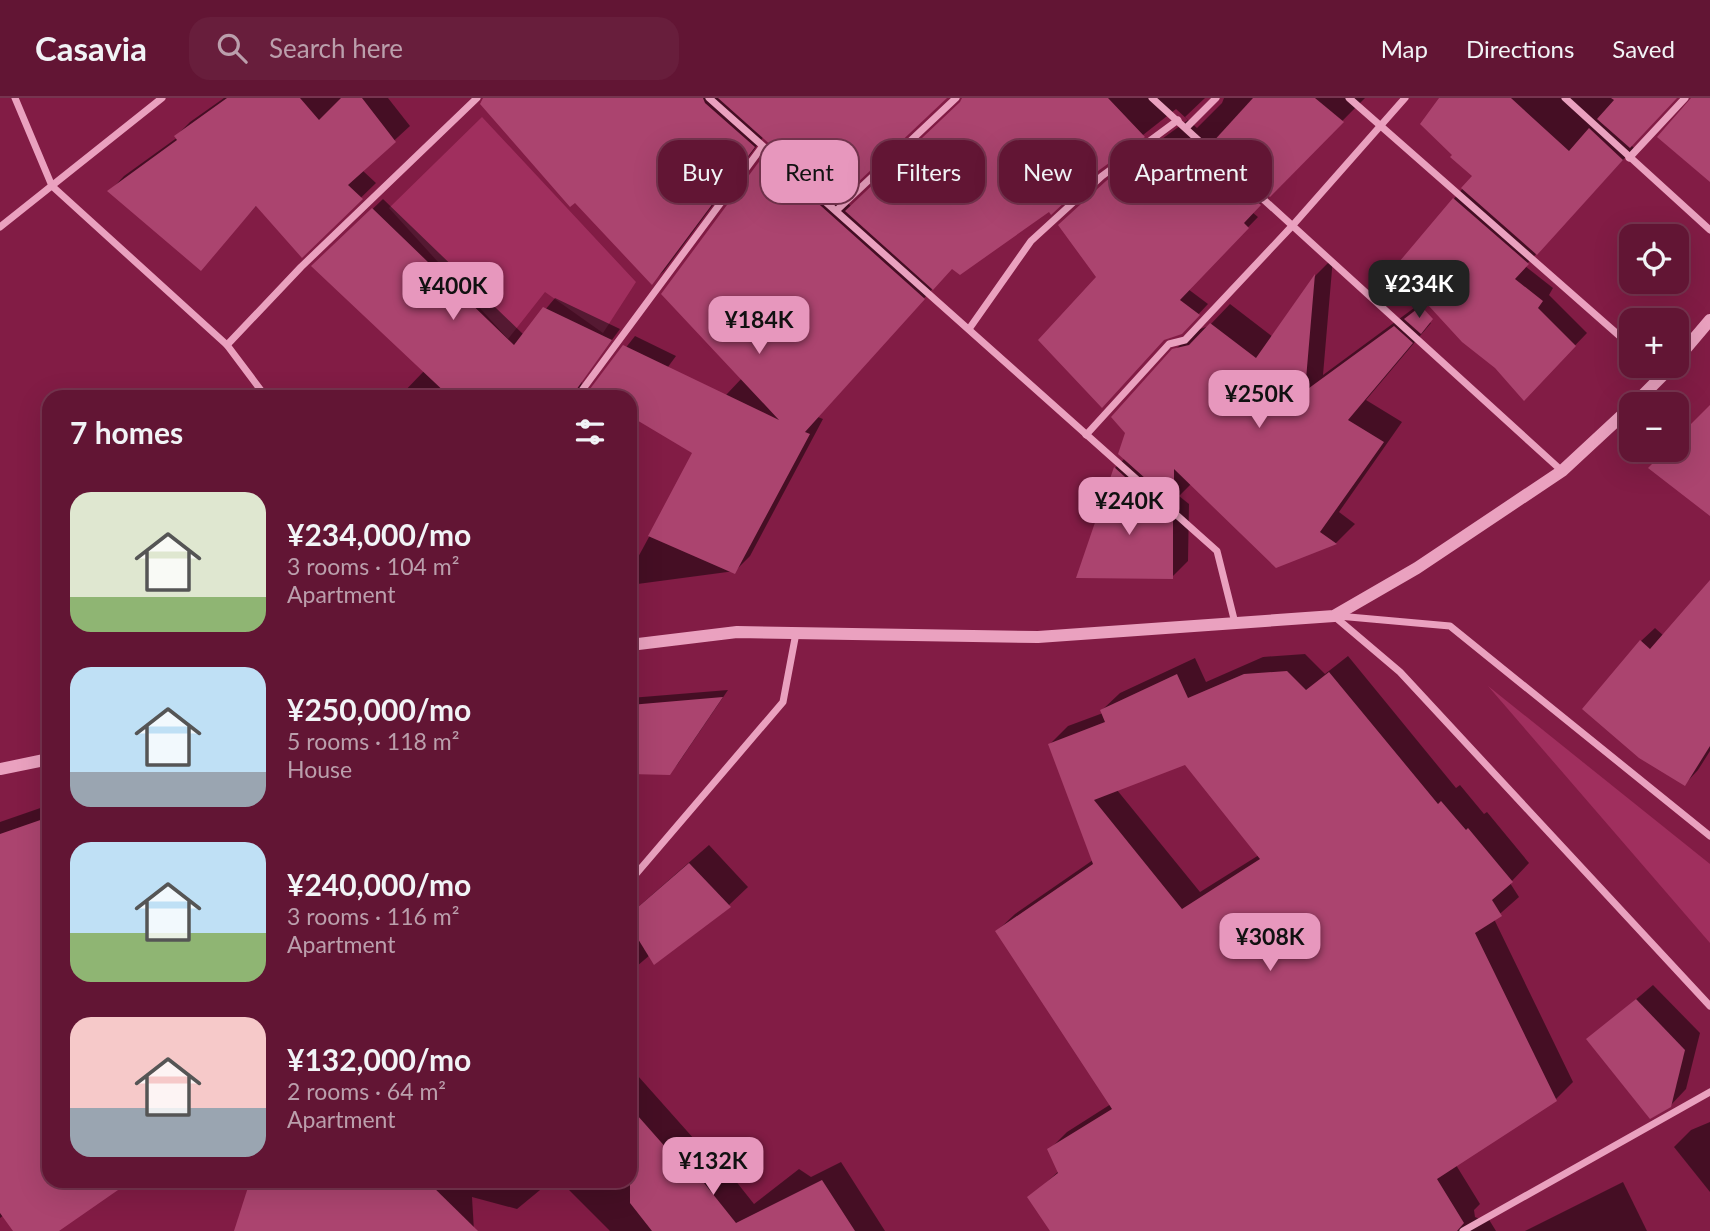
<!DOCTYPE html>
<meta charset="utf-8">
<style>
:root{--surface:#621534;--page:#681e3c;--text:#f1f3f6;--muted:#bb9fac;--line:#76344f;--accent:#e797bd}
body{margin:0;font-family:Lato,sans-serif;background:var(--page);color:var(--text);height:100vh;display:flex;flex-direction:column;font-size:26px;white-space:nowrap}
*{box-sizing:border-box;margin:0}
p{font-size:23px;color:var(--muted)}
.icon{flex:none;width:38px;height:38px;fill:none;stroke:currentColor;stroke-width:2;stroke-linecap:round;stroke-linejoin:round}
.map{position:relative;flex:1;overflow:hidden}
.details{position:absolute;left:42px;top:292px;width:595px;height:798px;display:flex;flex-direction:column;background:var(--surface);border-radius:21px;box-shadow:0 7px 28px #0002,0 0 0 2px var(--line)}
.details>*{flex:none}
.hud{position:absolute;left:658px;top:42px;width:665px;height:63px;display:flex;gap:14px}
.controls{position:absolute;left:1619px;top:126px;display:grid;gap:14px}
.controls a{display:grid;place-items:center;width:70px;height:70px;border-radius:14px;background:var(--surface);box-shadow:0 7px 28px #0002,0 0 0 2px var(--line);font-size:35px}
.price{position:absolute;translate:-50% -60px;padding:0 16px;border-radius:14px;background:var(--accent);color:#111;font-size:23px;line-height:46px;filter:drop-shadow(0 2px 4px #0008)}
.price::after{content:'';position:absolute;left:50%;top:42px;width:21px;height:16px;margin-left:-10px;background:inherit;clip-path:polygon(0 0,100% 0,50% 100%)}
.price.current{background:#222;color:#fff}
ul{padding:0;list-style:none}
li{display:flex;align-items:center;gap:21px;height:175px;padding:0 28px}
li span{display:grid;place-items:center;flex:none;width:196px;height:140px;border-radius:21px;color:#555}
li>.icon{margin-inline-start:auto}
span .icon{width:84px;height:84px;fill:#fffc;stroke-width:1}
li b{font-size:30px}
h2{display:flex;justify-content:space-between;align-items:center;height:84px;padding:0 28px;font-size:30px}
.pill{padding:0 24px;border-radius:21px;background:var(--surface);box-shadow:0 7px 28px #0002,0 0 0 2px var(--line);font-size:24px;line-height:63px}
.pill.current{background:var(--accent);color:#111}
header{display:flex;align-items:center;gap:42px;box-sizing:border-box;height:98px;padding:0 35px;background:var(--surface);border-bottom:2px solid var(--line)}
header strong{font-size:33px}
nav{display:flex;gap:38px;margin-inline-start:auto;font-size:24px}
.search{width:490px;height:63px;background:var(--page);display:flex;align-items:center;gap:18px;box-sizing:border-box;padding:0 24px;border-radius:21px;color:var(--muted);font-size:26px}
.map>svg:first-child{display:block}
.green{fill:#a02f5e}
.shadow{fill:#0007;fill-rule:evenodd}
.building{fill:#ab446f;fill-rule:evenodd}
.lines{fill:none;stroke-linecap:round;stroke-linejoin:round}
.minor{stroke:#eaa1bf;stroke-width:7}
.tertiary{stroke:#eaa1bf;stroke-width:12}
</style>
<header>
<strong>Casavia</strong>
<div class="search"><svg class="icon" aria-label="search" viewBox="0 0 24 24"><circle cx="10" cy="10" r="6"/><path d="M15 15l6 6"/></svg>Search here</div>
<nav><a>Map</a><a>Directions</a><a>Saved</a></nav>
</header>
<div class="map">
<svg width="1710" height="1133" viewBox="0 0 1710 1133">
<rect width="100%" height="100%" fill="#821c45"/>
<g class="green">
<polygon points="482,19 636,184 603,235 545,194 508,241 389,110"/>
<polygon points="1488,588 1710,766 1710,845"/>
</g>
<g class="shadow">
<polygon points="224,0 388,0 410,28 362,72 376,85 302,157 257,107 201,170 110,93 124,78 178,39 176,38 190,24"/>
<polygon points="508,0 944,0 840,98 852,109 962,4 964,0 1205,0 1185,19 1197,30 1222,5 1224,0 1365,0 1252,114 1258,119 1188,191 1208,206 1181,235 1098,179 1070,117 1118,73 1188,22 1176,11 1049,111 952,169 818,319 823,321 750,458 735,473 630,487 630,474 726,297 742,280 765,58 775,48 764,38 664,173 652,184"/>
<polygon points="1441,0 1675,0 1631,47 1634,50 1525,168 1553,190 1549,197 1587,235 1536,288 1497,269 1396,170 1474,77"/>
<polygon points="383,101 524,237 555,200 620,231 582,283 581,290 584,295 591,294 635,238 676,258 630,321 630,299 399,299 424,273 313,168"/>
<polygon points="1333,160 1323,277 1414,210 1431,225 1366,302 1402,324 1339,414 1355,426 1336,445 1276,468 1191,386 1179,398 1189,406 1188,463 1172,479 1078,478 1115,370 1125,360 1174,253 1194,233 1209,228 1230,206 1273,239 1316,177"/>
<polygon points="1710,485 1710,653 1698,672 1685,686 1641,543 1655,530 1664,538"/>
<path d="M1305 556 1325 576 1348 558 1456 690 1460 687 1484 716 1487 714 1529 765 1510 785 1519 799 1494 821 1573 984 1556 1001 1456 1067 1480 1106 1474 1112 1475 1119 1482 1122 1488 1120 1496 1133H1052L1030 1099 1059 1073 1049 1052 1067 1034 1111 1006 997 833 1015 816 1093 762 1050 646 1068 628 1103 615 1102 612 1120 595 1195 560 1206 584 1263 559ZM1186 665 1259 757 1200 794 1117 692Z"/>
<polygon points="728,592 677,667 669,675 630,674 630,600"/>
<polygon points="49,707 49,1083 56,1133 15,1133 4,1117 0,1120 0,724"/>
<polygon points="709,747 748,789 729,807 650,857 630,874 630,816"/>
<polygon points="1653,887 1700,935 1686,991 1670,1008 1589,941"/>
<polygon points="630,969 703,1051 708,1048 754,1106 799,1071 811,1079 841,1064 885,1133 610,1133 560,1083 630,1083"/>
<polygon points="1710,1024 1710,1094 1674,1049 1691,1032"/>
<polygon points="251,1083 551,1083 517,1111 472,1099 474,1133 246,1133"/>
<polygon points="1623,1084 1647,1133 1525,1133"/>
</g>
<g class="building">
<polygon points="227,0 300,0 319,22 341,0 362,0 396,44 348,87 363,101 302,160 256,108 201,173 107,93 177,42 174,38"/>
<polygon points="483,0 703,0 705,5 755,49 652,187 575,105 570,109 480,6"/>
<polygon points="718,0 947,0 836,105"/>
<polygon points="962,0 1108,0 1145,39 1098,73 1051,117 1049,114 960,177 952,171 933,192 845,113 960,4"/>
<polygon points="1253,0 1315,0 1344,24 1270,99 1211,46"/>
<polygon points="1439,0 1511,0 1569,53 1589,30 1623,62 1537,157 1461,90 1472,78 1450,59 1452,57 1420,26"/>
<polygon points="1611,0 1677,0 1630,50 1597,21 1614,2"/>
<polygon points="1691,0 1710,0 1710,84 1657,39"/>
<polygon points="1154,47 1167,61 1173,56 1188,71 1203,55 1261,107 1244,125 1249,130 1180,202 1200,217 1182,236 1164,242 1102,310 1038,242 1096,179 1058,127 1106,83"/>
<polygon points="764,57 925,201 805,334 810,336 735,476 648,438 692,355 630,318 630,299 584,299 623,247 779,322 661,196"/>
<polygon points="1453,100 1529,166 1515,181 1543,203 1538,210 1576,248 1524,303 1495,270 1462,244 1394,170"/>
<polygon points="372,110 514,247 543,209 612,242 571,299 450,299 311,168"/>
<polygon points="1315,176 1305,293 1394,228 1413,245 1348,322 1384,344 1320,434 1337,446 1276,470 1174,371 1174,406 1118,356 1125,335 1111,319 1172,251 1189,247 1210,225 1256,260"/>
<polygon points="1421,208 1433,221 1421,236 1404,221"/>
<polygon points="1710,307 1710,418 1648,370 1666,352 1676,352 1676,341"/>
<polygon points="1114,369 1173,422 1173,481 1076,480"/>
<polygon points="1710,482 1710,648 1685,688 1639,660 1582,611 1640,542 1650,551"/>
<path d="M1287 573 1306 592 1329 574 1438 706 1441 703 1466 732 1468 730 1513 784 1492 802 1502 818 1475 835 1557 1003 1437 1081 1464 1125 1457 1133H1050L1027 1099 1058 1075 1047 1051 1112 1011 995 833 1093 766 1048 646 1105 624 1100 612 1177 576 1188 600 1244 576ZM1185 667 1260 761 1182 811 1094 702Z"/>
<polygon points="723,599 670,677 630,676 630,607"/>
<polygon points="49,719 49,1083 131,1083 59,1133 13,1133 0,1115 0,736"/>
<polygon points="689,765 731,809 654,867 630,828 630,816"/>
<polygon points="1636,901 1685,952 1671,1009 1650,1021 1586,941"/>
<polygon points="630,1009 683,1069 688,1065 736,1125 822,1082 855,1133 652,1133 630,1105"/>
<polygon points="250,1083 427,1083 478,1133 234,1133"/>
</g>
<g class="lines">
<g class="minor">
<polyline points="15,0 52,88 227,247 266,299"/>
<polyline points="709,0 1217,453 1235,525"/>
<polyline points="1152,0 1562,373"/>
<polyline points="1349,0 1631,248"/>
<polyline points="1565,0 1710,132"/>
<polyline points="1186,30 1216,0"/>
<polyline points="1629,60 1685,0"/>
<polyline points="837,112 956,0"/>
<polyline points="0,129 162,0"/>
<polyline points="969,231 1031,143 1102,78 1178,22"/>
<polyline points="227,247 301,169 477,0"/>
<polyline points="1654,268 1664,277"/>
<polyline points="577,299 762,49"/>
<polyline points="1086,337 1169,246 1185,242 1293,127 1405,0"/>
<polyline points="1334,518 1400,574 1710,908"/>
<polyline points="1338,518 1450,528 1710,738"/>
<polyline points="630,783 783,604 796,535"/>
<polyline points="1463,1133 1710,994"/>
</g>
<g class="tertiary">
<polyline points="1676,262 1710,222"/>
<polyline points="1634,306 1672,268"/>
<polyline points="630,547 737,534 1038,539 1334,518 1417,470 1562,373 1631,309"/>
<polyline points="0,671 49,661"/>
</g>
</g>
</svg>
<div class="controls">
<a><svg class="icon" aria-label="locate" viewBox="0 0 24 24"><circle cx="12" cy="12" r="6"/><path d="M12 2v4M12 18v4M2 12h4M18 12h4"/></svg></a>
<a>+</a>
<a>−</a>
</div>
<b class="price current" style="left:1419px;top:222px">¥234K</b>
<b class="price" style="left:453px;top:224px">¥400K</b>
<b class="price" style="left:759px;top:258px">¥184K</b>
<b class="price" style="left:1259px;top:332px">¥250K</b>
<b class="price" style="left:1129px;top:439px">¥240K</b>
<b class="price" style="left:1270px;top:875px">¥308K</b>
<b class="price" style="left:713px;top:1099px">¥132K</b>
<div class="hud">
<a class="pill">Buy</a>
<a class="pill current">Rent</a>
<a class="pill">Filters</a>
<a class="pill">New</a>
<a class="pill">Apartment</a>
</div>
<section class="details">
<h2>7 homes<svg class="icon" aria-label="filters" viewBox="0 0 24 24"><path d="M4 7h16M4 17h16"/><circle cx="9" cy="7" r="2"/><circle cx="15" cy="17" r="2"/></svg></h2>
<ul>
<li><span style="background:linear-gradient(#dfe7d0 75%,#8fb573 0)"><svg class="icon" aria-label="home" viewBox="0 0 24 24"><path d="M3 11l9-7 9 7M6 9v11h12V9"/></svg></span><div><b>¥234,000/mo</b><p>3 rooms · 104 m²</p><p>Apartment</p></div></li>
<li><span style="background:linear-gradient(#bfe0f5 75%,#9aa5b1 0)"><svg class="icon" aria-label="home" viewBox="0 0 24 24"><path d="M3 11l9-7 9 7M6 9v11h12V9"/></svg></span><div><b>¥250,000/mo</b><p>5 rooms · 118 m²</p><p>House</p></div></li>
<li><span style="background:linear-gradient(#bfe0f5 65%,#8fb573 0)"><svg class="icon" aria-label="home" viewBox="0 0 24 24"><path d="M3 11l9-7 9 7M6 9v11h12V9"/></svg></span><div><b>¥240,000/mo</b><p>3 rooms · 116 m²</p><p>Apartment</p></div></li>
<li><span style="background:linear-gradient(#f6c9c9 65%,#9aa5b1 0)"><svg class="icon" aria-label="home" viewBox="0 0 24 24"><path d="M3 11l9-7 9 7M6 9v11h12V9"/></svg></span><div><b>¥132,000/mo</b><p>2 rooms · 64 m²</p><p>Apartment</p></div></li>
</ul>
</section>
</div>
